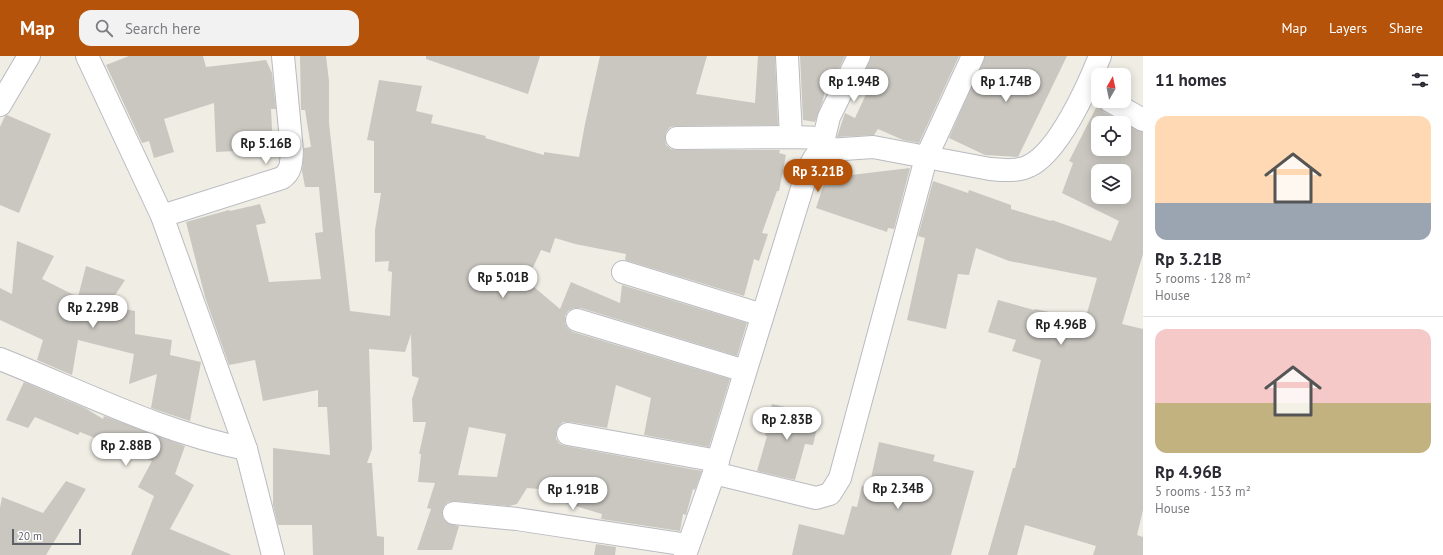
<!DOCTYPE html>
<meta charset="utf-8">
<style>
:root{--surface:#fff;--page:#f2f2f3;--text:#2b2b33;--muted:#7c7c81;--line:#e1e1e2;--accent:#b45309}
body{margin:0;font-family:"PT Sans",sans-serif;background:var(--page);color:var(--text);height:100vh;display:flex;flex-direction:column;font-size:15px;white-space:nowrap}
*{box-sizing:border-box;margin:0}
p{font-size:13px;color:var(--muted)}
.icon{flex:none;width:22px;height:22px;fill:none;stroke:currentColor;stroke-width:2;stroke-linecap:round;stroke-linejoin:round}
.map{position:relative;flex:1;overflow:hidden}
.details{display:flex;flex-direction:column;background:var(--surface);width:300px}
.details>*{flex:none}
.needle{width:26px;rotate:9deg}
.fabs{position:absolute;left:1091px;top:12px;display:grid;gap:8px}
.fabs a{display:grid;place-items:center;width:40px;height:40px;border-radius:8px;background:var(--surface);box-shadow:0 2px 10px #0003;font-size:20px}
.scale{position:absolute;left:12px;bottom:10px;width:69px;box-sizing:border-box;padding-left:4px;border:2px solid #5c5f65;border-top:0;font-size:11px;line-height:14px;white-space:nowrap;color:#5c5f65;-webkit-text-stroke:3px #fff;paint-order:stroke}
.price{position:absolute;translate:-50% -34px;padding:0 9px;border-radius:14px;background:#fff;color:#222;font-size:13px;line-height:26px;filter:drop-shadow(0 1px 2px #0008)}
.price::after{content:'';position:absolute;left:50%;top:24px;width:12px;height:9px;margin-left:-6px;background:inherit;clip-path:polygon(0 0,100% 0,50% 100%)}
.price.on{background:var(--accent);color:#fff}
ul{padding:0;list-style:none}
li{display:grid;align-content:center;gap:8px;height:212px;padding:0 12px}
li+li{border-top:1px solid var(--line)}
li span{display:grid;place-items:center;height:124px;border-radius:12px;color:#555}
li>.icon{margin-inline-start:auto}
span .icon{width:72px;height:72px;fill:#fffc;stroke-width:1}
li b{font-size:17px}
h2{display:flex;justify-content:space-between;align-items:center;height:48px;padding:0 12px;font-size:17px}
header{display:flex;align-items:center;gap:24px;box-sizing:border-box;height:56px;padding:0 20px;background:var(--accent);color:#fff}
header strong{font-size:19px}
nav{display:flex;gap:22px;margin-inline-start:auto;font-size:14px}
.search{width:280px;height:36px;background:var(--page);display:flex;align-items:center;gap:10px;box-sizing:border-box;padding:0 14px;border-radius:12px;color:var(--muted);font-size:15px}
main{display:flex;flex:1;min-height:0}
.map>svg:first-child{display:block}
.building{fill:#cac7c1;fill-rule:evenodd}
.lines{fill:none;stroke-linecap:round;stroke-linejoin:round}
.minor-casing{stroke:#b9bbc0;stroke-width:24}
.minor{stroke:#fff;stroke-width:22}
</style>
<header>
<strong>Map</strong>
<div class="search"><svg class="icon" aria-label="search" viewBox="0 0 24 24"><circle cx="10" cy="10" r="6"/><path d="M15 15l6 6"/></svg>Search here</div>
<nav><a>Map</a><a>Layers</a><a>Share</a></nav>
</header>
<main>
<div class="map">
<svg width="1143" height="499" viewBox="0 0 1143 499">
<rect width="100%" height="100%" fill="#efede4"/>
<g class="building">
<polygon points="129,0 203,0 206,11 266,4 272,17 276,53 271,53 273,93 216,96 214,47 164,63 174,96 154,102 149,85 142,87 106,9"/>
<path d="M300 0H326L329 25V67L350 255 390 260 392 216 388 215 389 205 375 206V174L381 137H374V85L367 84 379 24 422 30 416 55 433 59 431 67 486 80 485 82 544 99V96L579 101 585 68 600 0H707L696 38 755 47 758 0H775L778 69 677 70 670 71 666 76 665 82 666 89 671 93 677 94H780L779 97 786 99 779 135H777L762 177 768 178 759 205 754 203 744 240 625 204 626 198 575 188 555 182 550 197 541 194 527 225 560 253 571 226 620 247 622 229 747 267 737 300 581 252H574L568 255 565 260V267L568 273 573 276 730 323 709 391 644 379 651 342 616 329 607 372 570 366H563L559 370 556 375V383L560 388 566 390 702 415 695 434 693 433 686 459 683 458 680 475 601 463 602 458 562 446 564 435 527 432 517 448 509 450 455 445 448 446 444 450 442 455 443 462 447 467 459 470 452 494H417L431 453 427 452 435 427 418 426 421 398H419L426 366H413L412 343 419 322 412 320 411 278 405 296 369 293 372 393 367 407H372L377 480 384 481V499H313L312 469H278L273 449V392L330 399 327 351H318V334L263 345 255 304 229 309 205 241 186 166 229 154 230 155 260 148 266 167 256 169 269 226 321 223 315 177 323 176 319 131H305L302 115 304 92 311 91 305 54H301ZM469 371 506 378 497 421 458 419Z"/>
<polygon points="426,0 540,0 528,38 426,3"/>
<polygon points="800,0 845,0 838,15 829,13 823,44 815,66 803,64"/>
<polygon points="871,0 959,0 919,87 903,84 878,73 874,79 837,81 845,57 855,62 874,21 863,19"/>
<polygon points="985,0 1067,0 1018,101 985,99 949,82"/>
<path d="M1098 48 1104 56 1123 67H1098V93H1124V67L1143 76V198L1122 268 1143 273V454L1137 479 1143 481V499H1093L1096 490 1025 469 1017 499H988L1013 412H1015L1041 304 1012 295 1016 284 988 276 998 244 1034 254 1035 253 1085 264 1097 222 1009 205 976 192 969 219 958 218 946 273 907 264 925 182 918 180 933 125 968 137 969 134 1011 149V153L1051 165 1052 164 1111 185 1119 165 1062 137 1073 107 1069 105ZM1098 115H1124V141H1098Z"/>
<polygon points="7,59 51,78 19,157 0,149 0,71 5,60"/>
<polygon points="910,112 894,173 888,172 887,176 816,152 826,122"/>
<polygon points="17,185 54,200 42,223 78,241 86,210 125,224 108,250 135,255 135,278 172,284 170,299 201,306 190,365 151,352 157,318 129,328 134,298 78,284 72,319 37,304 43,284 0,264 0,232 12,238"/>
<polygon points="24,326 85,352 103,363 104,360 185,390 175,418 194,429 170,473 232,499 131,499 154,440 138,431 152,405 80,376 78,379 35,361 28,372 6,364"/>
<polygon points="772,348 820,359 813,389 805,388 795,424 757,415 767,380 765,380"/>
<polygon points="879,386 935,399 933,405 974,415 951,499 792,499 799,468 844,479 852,450 857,451 862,430 869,431"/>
<polygon points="66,425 86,433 46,499 0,499 0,452 2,441 43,457"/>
<polygon points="596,488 616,491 615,499 594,499"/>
</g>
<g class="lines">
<defs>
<g id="minor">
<polyline points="87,0 162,160 246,393 273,499"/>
<polyline points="787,0 791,81"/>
<polyline points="1110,45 1143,64"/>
<polyline points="0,49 29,0"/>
<polyline points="677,82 791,81 824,82"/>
<polyline points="828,94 824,82 829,61 859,0"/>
<path d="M162 160 282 122C292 115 291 106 292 95L283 0"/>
<polyline points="623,216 762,259"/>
<polyline points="577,264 745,315"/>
<path d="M0 303C81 335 160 376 246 393"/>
<polyline points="568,378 718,405"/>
<polyline points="714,417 816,442 830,438 840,422 926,102 973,0"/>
<polyline points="454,457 517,463 688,489"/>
<path d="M685 499 714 417 808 113 815 101 828 94 873 91 990 113C1002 114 1017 116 1029 110 1059 96 1088 30 1100 0"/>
</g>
</defs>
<use href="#minor" class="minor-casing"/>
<use href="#minor" class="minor"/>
</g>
</svg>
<div class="fabs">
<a><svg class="needle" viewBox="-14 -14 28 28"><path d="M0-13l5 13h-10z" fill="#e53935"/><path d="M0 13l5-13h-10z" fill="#7c7c81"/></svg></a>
<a><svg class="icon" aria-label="locate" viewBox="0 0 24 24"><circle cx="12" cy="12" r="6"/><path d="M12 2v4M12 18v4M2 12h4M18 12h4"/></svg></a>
<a><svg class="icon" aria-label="layers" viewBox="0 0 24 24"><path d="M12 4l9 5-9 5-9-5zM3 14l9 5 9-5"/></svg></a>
</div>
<div class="scale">20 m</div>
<b class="price" style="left:854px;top:47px">Rp 1.94B</b>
<b class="price" style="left:1006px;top:47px">Rp 1.74B</b>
<b class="price" style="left:266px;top:109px">Rp 5.16B</b>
<b class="price on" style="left:818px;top:137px">Rp 3.21B</b>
<b class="price" style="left:503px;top:243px">Rp 5.01B</b>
<b class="price" style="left:93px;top:273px">Rp 2.29B</b>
<b class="price" style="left:1061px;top:290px">Rp 4.96B</b>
<b class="price" style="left:787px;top:385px">Rp 2.83B</b>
<b class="price" style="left:126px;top:411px">Rp 2.88B</b>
<b class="price" style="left:898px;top:454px">Rp 2.34B</b>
<b class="price" style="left:573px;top:455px">Rp 1.91B</b>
</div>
<section class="details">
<h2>11 homes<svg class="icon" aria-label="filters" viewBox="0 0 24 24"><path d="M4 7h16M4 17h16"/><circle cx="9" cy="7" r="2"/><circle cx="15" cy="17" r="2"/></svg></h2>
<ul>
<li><span style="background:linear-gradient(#ffd9b3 70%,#9aa5b1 0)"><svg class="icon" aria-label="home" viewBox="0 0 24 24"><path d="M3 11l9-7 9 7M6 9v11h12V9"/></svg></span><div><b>Rp 3.21B</b><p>5 rooms · 128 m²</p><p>House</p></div></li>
<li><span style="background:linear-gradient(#f6c9c9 60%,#c2b280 0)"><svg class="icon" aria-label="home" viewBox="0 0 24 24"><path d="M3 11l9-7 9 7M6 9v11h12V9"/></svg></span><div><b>Rp 4.96B</b><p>5 rooms · 153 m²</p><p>House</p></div></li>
</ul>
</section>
</main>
